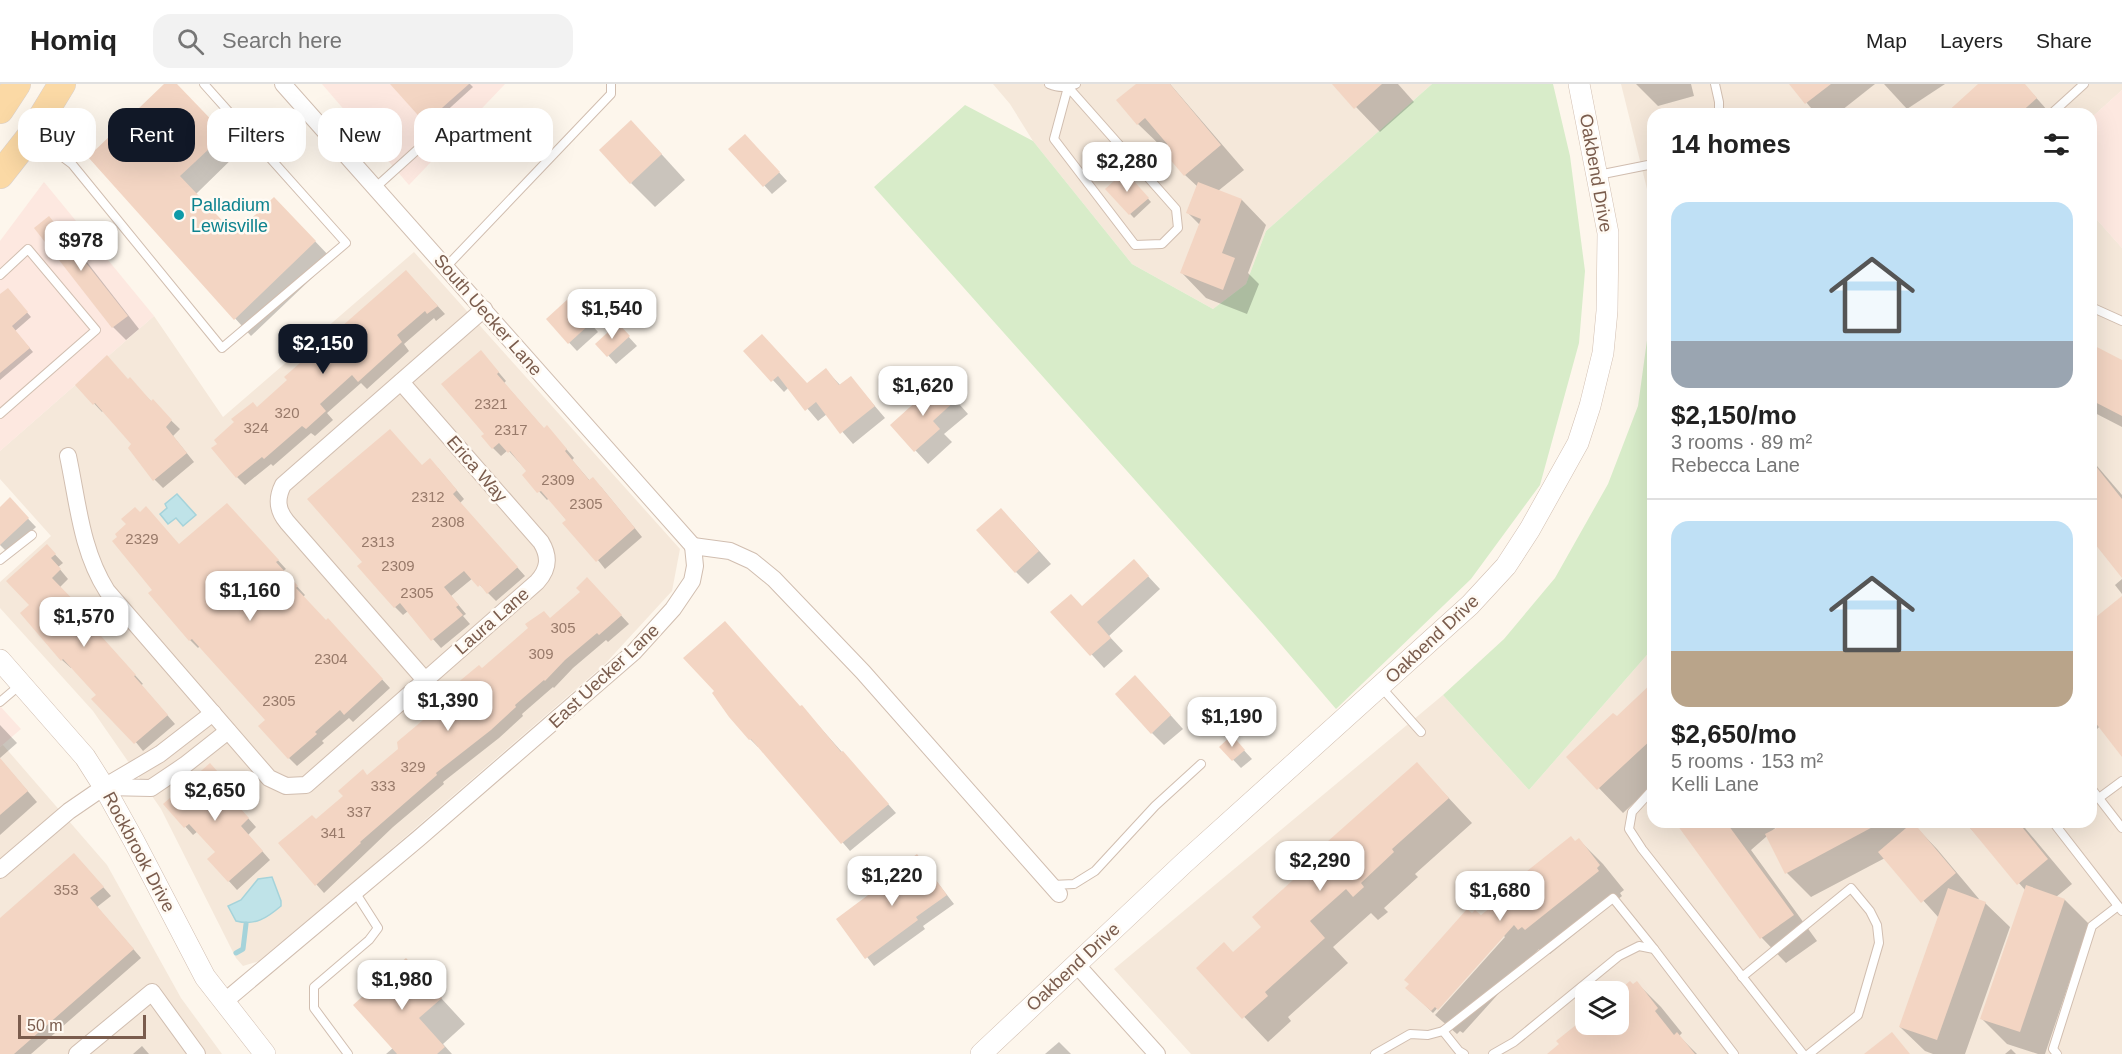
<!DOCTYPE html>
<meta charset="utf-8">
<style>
:root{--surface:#fff;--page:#f2f2f2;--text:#222;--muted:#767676;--line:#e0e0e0;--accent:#111827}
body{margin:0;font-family:Helvetica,sans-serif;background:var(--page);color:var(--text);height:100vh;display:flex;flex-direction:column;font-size:22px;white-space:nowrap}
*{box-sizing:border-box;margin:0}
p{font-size:20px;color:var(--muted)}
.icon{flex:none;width:33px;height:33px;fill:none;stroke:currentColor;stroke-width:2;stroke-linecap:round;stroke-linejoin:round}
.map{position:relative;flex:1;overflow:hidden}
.sheet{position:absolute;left:1647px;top:24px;width:450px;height:720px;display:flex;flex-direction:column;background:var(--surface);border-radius:18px;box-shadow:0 6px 24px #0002}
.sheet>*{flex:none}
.banner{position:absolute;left:18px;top:24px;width:570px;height:54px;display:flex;gap:12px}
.controls{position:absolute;left:1575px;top:897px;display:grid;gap:12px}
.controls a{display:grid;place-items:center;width:54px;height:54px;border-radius:12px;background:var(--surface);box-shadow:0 6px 24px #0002;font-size:30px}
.scale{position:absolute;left:18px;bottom:15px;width:128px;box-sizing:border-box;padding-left:6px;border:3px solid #7a5c4d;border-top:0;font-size:16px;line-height:21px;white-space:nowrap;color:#7a5c4d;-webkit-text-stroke:4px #fffaf3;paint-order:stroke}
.price{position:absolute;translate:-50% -51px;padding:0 14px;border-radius:12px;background:#fff;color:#222;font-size:20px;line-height:39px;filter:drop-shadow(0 2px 3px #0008)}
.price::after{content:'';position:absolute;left:50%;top:36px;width:18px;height:14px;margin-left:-9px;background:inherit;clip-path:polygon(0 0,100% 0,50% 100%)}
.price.on{background:var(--accent);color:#fff}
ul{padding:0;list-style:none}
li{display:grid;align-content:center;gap:12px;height:318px;padding:0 24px}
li+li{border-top:2px solid var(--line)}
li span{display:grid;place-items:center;height:186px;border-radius:18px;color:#555}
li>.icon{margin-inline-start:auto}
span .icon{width:108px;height:108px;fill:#fffc;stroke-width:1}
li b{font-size:26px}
h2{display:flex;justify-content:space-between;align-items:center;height:72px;padding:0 24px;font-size:26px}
.chip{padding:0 21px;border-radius:18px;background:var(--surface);box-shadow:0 6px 24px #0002;font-size:21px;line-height:54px}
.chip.on{background:var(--accent);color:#fff}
header{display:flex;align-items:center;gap:36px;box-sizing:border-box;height:84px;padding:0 30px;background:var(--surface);border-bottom:2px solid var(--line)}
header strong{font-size:28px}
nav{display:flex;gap:33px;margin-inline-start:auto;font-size:21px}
.search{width:420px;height:54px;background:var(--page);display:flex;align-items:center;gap:15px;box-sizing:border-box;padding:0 21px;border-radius:18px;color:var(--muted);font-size:22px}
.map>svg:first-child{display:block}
.residential{fill:#f5e8da;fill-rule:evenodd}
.commercial{fill:#fde8e0}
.green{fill:#d8ecc9}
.water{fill:#bfe3e8;stroke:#a5d3da;stroke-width:1.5}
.shadow{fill:#0003}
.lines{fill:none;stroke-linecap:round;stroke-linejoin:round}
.stream{stroke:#a5d3da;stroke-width:5}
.building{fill:#f3d5c3}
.service-casing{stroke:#d1beb0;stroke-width:10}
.minor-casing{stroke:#d1beb0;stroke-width:18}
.tertiary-casing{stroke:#d1beb0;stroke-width:22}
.primary-casing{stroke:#dad1cd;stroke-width:28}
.service{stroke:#fff;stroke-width:8}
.minor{stroke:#fff;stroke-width:16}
.tertiary{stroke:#fff;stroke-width:21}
.primary{stroke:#fbd9a5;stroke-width:27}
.culture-dot{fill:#0f9aa8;stroke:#fffaf3;stroke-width:2}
.labels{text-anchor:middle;stroke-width:5;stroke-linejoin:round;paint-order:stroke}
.number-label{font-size:15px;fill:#987a6a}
.street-label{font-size:18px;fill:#7a5c4d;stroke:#fffaf3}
.culture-label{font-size:18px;fill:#0d838f;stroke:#fffaf3;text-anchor:start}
</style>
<header>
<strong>Homiq</strong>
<div class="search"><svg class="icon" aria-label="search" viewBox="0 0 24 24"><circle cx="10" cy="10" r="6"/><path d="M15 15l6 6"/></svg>Search here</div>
<nav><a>Map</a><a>Layers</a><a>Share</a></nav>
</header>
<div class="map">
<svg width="2122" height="970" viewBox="0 0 2122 970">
<rect width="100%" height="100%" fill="#fdf6ec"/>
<g class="residential">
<polygon points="993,0 1432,0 1266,147 1246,200 1213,225 1132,180 1033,57 1010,20"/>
<polygon points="1621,0 2122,0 2122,6 2091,34 2091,30 1653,30 1653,108 1648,109"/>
<path d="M2091 129 2122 164V970H1191L1114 885 1443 611 1529 706 1653 564V738H2091ZM1586 908H1618V940H1586Z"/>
<polygon points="414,168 680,465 672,507 604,581 263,876 243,882 236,874 161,725 93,627 0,524 0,498 51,452 0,395 0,367 154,232 223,333"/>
<polygon points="3,661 107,781 181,914 222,970 0,970 0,663"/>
</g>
<g class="commercial">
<polygon points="322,0 505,0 409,101"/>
<polygon points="2122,6 2122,164 2091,129 2091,34"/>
<polygon points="44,98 154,232 0,367 0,157"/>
<polygon points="0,622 21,645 0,663"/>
</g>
<g class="green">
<polygon points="1432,0 1553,0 1570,72 1585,187 1579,259 1540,401 1471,495 1336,625 1265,542 874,103 965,21 1033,57 1132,180 1213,225 1246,200 1266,147"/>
<polygon points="1653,108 1653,564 1529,706 1443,611 1504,555 1555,494 1608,400 1638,322 1648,249 1650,151 1648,109"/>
</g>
<g class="water">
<polygon points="177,410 196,431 183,442 176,434 168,440 160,430 167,424 165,420"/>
<path d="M272 793 281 817V822C267 834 255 842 236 837L228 822 241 816 258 795Z"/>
</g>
<g class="shadow">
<polygon points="166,0 175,0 240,67 196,110 236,152 291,132 332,175 251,252 90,73"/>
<polygon points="392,0 470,0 473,3 430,42"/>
<polygon points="1138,0 1170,0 1244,86 1218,107 1242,116 1266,141 1248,189 1259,200 1247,230 1206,214 1182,189 1200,141 1188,129 1198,103 1185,91 1169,59 1163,64 1138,40"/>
<polygon points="1334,0 1398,0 1414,18 1380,48"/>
<polygon points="1636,0 1693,0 1691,0 1694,12 1658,22"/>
<polygon points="1791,0 1875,0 1837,30 1816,30"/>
<polygon points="1884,0 1945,0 1907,25"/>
<polygon points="1980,0 2024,0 2048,27 2045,30 1947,30"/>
<polygon points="753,60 787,97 772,110 731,65"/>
<polygon points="655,63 685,96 655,123 631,99"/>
<polygon points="1125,89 1151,118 1134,134 1107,105"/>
<polygon points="49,134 62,146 139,245 126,256 113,243 36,144"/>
<polygon points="414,196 445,230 436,237 434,234 404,260 409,267 367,305 361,299 327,329 333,336 315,352 311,349 273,382 271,380 245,401 237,393 257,324"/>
<polygon points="11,210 31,233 15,247 33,268 0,296 0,212"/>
<polygon points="577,224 598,248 577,267 548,236"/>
<polygon points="626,250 637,262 616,280 598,260"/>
<polygon points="2091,262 2122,277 2122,343 2091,327"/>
<polygon points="746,267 807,301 826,286 841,302 851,294 885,334 853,360 827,330 818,337 789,303 784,308"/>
<polygon points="489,277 506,297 504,299 545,346 555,352 574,374 572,376 590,397 601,403 642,453 605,485 549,414 547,416 524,391 528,388 508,366 501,372 493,364 486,350"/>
<polygon points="129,296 180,345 173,352 194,378 163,404 155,396 133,360 103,327 102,328 77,301"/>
<polygon points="952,312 968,330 944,350 952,358 928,380 892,341"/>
<polygon points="2091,375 2122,411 2122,492 2091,453"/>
<polygon points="423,382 438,384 464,415 460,419 525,492 496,517 473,494 451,512 466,530 463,532 470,540 441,564 408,527 403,531 395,523 364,478"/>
<polygon points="10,416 36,443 8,469 0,461 0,425"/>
<polygon points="235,429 286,485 283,487 305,511 303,513 326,538 336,545 390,604 353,638 349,634 322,657 324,659 297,682 289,674 267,636 200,562 198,564 190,556 179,462"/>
<polygon points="1013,438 1051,480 1028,500 1016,488"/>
<polygon points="47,462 63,479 58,483 68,495 59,504 95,540 92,543 143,600 141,601 175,640 143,667 98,611 72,583 71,584 62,576 22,529 31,521"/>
<polygon points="1146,490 1160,505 1109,552 1123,567 1104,584 1053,528 1083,524"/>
<polygon points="2122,495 2122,510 2115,501"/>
<polygon points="595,503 629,540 608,558 606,556 573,584 554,604 553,603 522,630 523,632 499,654 443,698 444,700 393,743 324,809 280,759 316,737 400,665 482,586"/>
<polygon points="2122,514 2122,669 2100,642 2097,645 2091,638 2091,539"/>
<polygon points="1653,600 1653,701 1623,729 1569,673 1617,634"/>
<polygon points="1148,606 1183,645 1164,661 1152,649"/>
<polygon points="802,623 896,729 850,767 760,662 758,663 750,655"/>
<polygon points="0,641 17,659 0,674"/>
<polygon points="1240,662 1252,675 1241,684 1221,663"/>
<polygon points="0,675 37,718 0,751"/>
<polygon points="1417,680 1472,739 1415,790 1418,793 1384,824 1388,828 1378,836 1371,829 1333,863 1348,879 1288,933 1291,937 1268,958 1198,884 1233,869 1263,843 1315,778"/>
<polygon points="210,681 225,698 221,704 256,743 248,751 270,776 237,806 209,775 217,768 198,747 193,751 165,720"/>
<polygon points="1677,738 1782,738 1772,747 1791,738 1908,738 1910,742 1913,740 1937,765 1979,815 1978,816 1985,819 2010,843 1965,970 1933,970 1925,967 1900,943 1939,834 1885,774 1811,813 1787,789 1767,752 1751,766 1817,857 1786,879 1762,854"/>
<polygon points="1965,738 2020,738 2072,800 2056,813 2065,816 2089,840 2045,970 2038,970 2007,960 1982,935 2026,807"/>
<polygon points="1579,756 1603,780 1624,806 1620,809 1622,812 1550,870 1547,867 1544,870 1539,865 1463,949 1460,947 1457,950 1435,931 1505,853 1503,851 1433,929 1407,904 1481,833"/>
<polygon points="917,772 954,820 923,842 925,845 874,882 838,835 897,791"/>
<polygon points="82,779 111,812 97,823 141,874 31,970 0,970 0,836"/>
<polygon points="406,876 465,940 443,960 452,970 386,970 393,964"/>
<polygon points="1637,899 1661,923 1682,949 1679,952 1697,970 1562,970 1586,940 1618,940 1633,902"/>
<polygon points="1059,958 1071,970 1045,970"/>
<polygon points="142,962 149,970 133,970"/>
<polygon points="2011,965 2016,970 2005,970"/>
</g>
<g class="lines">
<polyline class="stream" points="236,869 243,865 246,840"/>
</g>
<g class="building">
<polygon points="164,0 177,0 225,50 180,92 235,150 274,113 316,157 234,236 88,73"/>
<polygon points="390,0 469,0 425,39"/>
<polygon points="1136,0 1170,0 1221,61 1184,92 1162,66 1168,61 1145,34 1137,41 1116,16"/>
<polygon points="1332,0 1382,0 1354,25"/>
<polygon points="1789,0 1831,0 1805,20"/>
<polygon points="1978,0 2025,0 2037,14 2019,30 1945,30"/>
<polygon points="631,36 662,70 630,100 599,66"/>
<polygon points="745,50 780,88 763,103 728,65"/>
<polygon points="1125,87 1149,114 1129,131 1105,105"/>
<polygon points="1198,98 1242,115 1222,169 1235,174 1223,206 1180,189 1201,135 1186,129"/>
<polygon points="49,132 128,232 112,244 34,144"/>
<polygon points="406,186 438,222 427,230 425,227 397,251 402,258 358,298 352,291 320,320 326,327 306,345 302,342 264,375 262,373 236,394 211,364 217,360 214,356 234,338 231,335 253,318 257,323 287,296 284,293"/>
<polygon points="8,204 28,228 12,242 30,264 0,289 0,210"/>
<polygon points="569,214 591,239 568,260 546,235"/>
<polygon points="618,239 630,252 607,273 595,260"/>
<polygon points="762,250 807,299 826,284 839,301 851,292 875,322 840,350 816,318 805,327 778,292 771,298 743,267"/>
<polygon points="2091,260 2122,276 2122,332 2091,316"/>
<polygon points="481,266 499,288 497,290 544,344 547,341 567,365 565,367 589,396 593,393 635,444 596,478 562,439 566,436 541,407 537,409 522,391 526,387 510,367 508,369 499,359 492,365 481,352 484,350 441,300"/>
<polygon points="107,271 128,295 130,293 151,317 153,315 172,336 166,343 187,369 153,397 128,364 131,360 95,319 93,321 75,301"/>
<polygon points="939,297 956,316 933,337 940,345 914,368 890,341"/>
<polygon points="390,345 422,381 430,374 457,406 453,410 518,483 487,510 480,501 478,503 464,487 444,503 459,521 456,523 463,531 431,557 400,519 394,524 378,506 357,482 362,478 307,415"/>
<polygon points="2091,376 2122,415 2122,494 2091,455"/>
<polygon points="10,413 29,434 0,461 0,423"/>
<polygon points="227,419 279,476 276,478 298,502 296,504 326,536 328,534 383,595 344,631 340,626 315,648 317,650 288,675 258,642 265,636 192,555 189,557 148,509 152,506 112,457 117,453 115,450 126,440 121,435 135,423 140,428 146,422 179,460"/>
<polygon points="1001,424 1039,467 1015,489 976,446"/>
<polygon points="47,460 56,470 51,474 61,485 52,494 88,531 85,534 136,591 134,592 168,631 134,660 91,615 96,611 63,575 61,577 20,529 29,521 6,497"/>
<polygon points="1134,475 1149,492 1097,538 1111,554 1090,572 1050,528 1071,510 1082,522"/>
<polygon points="587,493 622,531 599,551 597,549 565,576 545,597 544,596 515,621 516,623 491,646 436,689 437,691 360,758 361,759 315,802 278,759 312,731 316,735 343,712 338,707 363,685 367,691 398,665 397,658 448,615 444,610 479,581 482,584 528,544 525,540 544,527 550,534 580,508 576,504"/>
<polygon points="2122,512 2122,673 2091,633 2091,537"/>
<polygon points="725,537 800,622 802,621 841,668 843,667 889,720 841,760 751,655 749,656 729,633 712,609 714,607 683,574"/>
<polygon points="1135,591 1171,631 1151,650 1115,610"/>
<polygon points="1653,598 1653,654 1597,706 1566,673 1613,629 1617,632"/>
<polygon points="1232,651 1245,666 1232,677 1219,663"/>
<polygon points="0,674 28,707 0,731"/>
<polygon points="1417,678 1449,714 1392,765 1394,768 1361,799 1364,803 1353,813 1346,805 1310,837 1325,854 1265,908 1268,912 1242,935 1196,884 1224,858 1233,868 1261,843 1252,833 1313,778 1309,774"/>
<polygon points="210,679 218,688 214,695 249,734 241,742 263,767 228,798 207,775 215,768 189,740 184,744 163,720"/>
<polygon points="1675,738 1726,738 1794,831 1760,855"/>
<polygon points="1788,738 1882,738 1785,790 1765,750"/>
<polygon points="1913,738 1956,789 1921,819 1878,768"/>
<polygon points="1965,738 2018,738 2048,775 2017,801"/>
<polygon points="1571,752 1575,757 1579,754 1600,781 1597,784 1599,787 1525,846 1522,843 1518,846 1514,841 1438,926 1435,923 1431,927 1405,904 1409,900 1404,896 1467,825 1472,829 1475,826 1481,831 1500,816 1497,811"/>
<polygon points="74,769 104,803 90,814 134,865 14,970 0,970 0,834"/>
<polygon points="917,770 947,811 916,833 918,836 865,875 836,835 895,791 893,788"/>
<polygon points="2026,801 2065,815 2020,948 1980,935"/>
<polygon points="1948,804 1986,818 1937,956 1899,943"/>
<polygon points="406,874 442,914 419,934 445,963 437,970 397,970 353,921"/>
<polygon points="1630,897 1633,900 1637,897 1658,924 1655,927 1674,951 1677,948 1695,970 1547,970 1559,960 1556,957 1586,933 1586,940 1618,940 1618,907"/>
<polygon points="1892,948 1910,970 1864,970"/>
</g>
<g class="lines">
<defs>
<g id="service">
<path d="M1049 0C1059 4 1066 4 1076 0"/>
<polyline points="1715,0 1719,18 1719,30"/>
<polygon points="1068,3 1176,125 1178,144 1162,160 1135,161 1054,55"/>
<polyline points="2051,30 2084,0"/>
<polyline points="32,55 52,65 72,80 222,264 346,159 204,0"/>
<polyline points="1598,91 1653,80"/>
<polyline points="376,103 417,66"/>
<polyline points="446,183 611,10 611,0"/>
<polyline points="0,191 28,165 96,246 0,330"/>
<polyline points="2091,223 2122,237"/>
<polyline points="0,476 32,451"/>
<polyline points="1381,603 1421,648"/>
<polyline points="0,618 20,601"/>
<polyline points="2091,704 2122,744"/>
<polyline points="1653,705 1632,728 1629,745 1642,765 1803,970"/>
<polyline points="2099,714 2122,697"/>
<polyline points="2053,738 2122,827"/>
<polyline points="1052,801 1074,800 1095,787 1155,722 1201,680"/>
<polyline points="1742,893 1851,804 1870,827 1877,841 1879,859 1858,931 1809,970"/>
<polyline points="1443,947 1459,967 1464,970"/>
<polyline points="348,970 314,924 314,903 369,856 378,844 355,808"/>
<polyline points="1375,970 1410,950 1428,951 1443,947 1613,814 1654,865"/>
<polyline points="1493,970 1514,958 1619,872 1639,862 1654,865 1734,970"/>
<polyline points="2057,970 2053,965 2092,842 2118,822"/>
</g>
<g id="minor">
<polyline points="283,0 693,462"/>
<path d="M68 372C78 419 81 466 107 507L269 694 286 702 306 701 537 498C549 485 550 473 541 458L401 298"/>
<polyline points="693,462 730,467 752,477 774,495 863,588 1059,810"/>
<path d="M425 596 287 438C277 426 276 415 283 401L484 225"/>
<polyline points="105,703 151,704 185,681 228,647"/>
<polyline points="0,786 69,727 104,703 160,670 213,629"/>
<polyline points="1076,880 1157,970"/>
<polyline points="225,917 419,754 634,568 673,525 692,497 695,482 693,462"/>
<polyline points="77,970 152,908 197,970"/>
</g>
<g id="tertiary">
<polyline points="0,576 85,673 104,703 134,757 205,893 265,970"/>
<polyline points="981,970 1184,779 1470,521 1506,482 1530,445 1578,359 1590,322 1603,269 1607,227 1608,149 1579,0"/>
</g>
<g id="primary">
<polyline points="0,26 17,0"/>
<polyline points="0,91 29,54 62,0"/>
</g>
</defs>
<use href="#service" class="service-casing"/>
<use href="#minor" class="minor-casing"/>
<use href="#tertiary" class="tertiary-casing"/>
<use href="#primary" class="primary-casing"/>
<use href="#service" class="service"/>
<use href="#minor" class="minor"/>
<use href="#tertiary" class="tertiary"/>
<use href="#primary" class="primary"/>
</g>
<circle class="culture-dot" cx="179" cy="131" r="6"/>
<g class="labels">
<g class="number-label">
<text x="491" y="325">2321</text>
<text x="287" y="334">320</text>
<text x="256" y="349">324</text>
<text x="511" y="351">2317</text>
<text x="558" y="401">2309</text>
<text x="428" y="418">2312</text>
<text x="586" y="425">2305</text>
<text x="448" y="443">2308</text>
<text x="142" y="460">2329</text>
<text x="378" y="463">2313</text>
<text x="398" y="487">2309</text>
<text x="417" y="514">2305</text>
<text x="563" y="549">305</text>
<text x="541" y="575">309</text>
<text x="331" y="580">2304</text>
<text x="279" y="622">2305</text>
<text x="413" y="688">329</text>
<text x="383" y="707">333</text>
<text x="359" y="733">337</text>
<text x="333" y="754">341</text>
<text x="66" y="811">353</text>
</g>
<g class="street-label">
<text transform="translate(1596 89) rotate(80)" y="6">Oakbend Drive</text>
<text transform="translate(488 231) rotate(49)" y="6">South Uecker Lane</text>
<text transform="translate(477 385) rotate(49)" y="6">Erica Way</text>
<text transform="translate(492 537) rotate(-41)" y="6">Laura Lane</text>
<text transform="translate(1432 555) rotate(-43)" y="6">Oakbend Drive</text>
<text transform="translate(604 592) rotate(-43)" y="6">East Uecker Lane</text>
<text transform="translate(139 768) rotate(62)" y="6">Rockbrook Drive</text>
<text transform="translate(1073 883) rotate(-43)" y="6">Oakbend Drive</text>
</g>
<g class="culture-label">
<text x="191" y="127">Palladium<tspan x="191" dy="21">Lewisville</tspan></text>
</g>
</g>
</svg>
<div class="controls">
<a><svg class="icon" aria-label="layers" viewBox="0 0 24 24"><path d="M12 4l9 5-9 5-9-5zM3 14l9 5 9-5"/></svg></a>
</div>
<div class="scale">50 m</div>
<b class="price" style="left:1127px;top:109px">$2,280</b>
<b class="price" style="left:81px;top:188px">$978</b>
<b class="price" style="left:612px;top:256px">$1,540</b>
<b class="price on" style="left:323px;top:291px">$2,150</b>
<b class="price" style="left:923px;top:333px">$1,620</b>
<b class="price" style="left:250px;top:538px">$1,160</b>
<b class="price" style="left:84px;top:564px">$1,570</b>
<b class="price" style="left:448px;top:648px">$1,390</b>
<b class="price" style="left:1232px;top:664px">$1,190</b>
<b class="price" style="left:215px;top:738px">$2,650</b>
<b class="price" style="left:1320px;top:808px">$2,290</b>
<b class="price" style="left:892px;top:823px">$1,220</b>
<b class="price" style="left:1500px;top:838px">$1,680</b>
<b class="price" style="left:402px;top:927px">$1,980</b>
<div class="banner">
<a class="chip">Buy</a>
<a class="chip on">Rent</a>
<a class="chip">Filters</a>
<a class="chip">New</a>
<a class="chip">Apartment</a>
</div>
<section class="sheet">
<h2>14 homes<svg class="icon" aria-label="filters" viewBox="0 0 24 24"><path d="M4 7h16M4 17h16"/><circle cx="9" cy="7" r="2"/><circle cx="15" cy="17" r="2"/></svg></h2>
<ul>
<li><span style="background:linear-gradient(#bfe0f5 75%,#9aa5b1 0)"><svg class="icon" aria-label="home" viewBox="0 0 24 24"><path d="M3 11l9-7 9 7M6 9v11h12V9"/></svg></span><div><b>$2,150/mo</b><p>3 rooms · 89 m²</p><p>Rebecca Lane</p></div></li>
<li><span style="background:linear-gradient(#bfe0f5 70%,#b9a48a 0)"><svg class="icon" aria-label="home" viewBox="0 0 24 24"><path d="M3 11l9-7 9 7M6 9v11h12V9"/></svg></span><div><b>$2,650/mo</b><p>5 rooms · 153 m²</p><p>Kelli Lane</p></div></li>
</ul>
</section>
</div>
